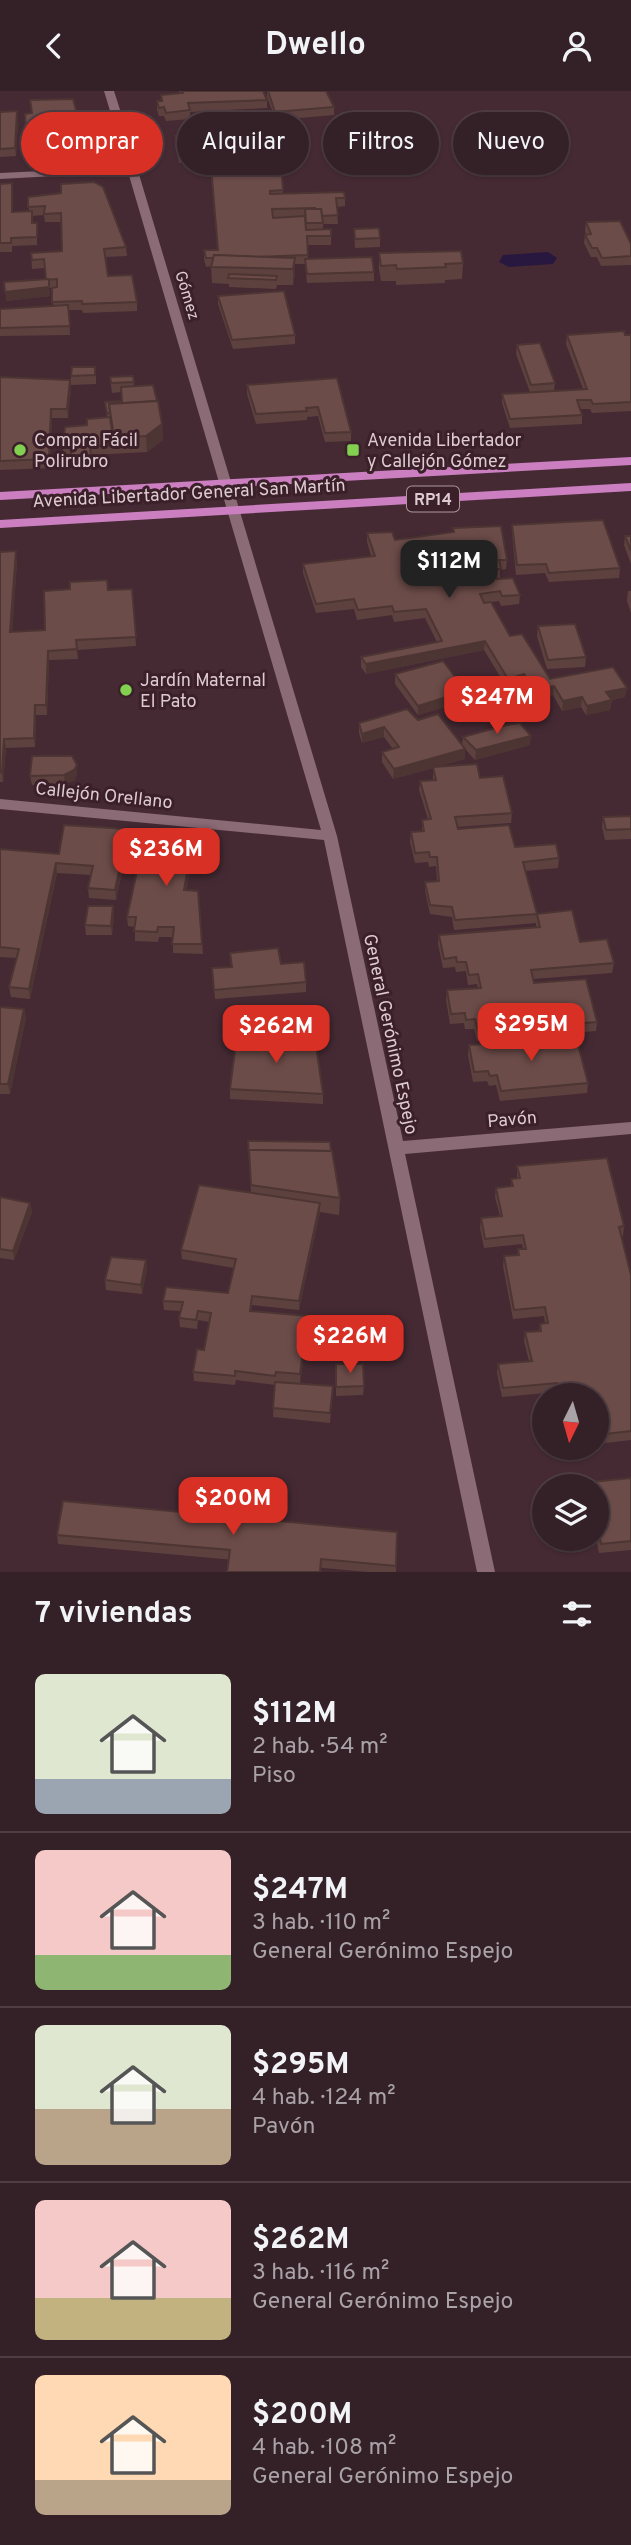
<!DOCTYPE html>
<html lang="es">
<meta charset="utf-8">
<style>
:root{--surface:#342027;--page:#3c282f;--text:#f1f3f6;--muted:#a9a3a7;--line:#4e3e44;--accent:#d93025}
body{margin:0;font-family:Overpass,sans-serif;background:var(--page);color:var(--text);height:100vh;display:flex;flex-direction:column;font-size:26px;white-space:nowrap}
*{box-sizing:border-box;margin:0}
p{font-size:23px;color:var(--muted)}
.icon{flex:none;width:38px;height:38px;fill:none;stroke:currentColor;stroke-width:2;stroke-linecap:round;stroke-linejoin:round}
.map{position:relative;height:1481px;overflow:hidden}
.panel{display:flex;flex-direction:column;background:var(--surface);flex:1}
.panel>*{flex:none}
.hud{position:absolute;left:21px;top:21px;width:590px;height:63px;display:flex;gap:14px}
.needle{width:46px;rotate:185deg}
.controls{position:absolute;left:532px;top:1292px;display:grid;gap:14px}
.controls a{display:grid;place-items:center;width:77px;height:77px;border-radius:50%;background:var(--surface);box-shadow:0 2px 5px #0004,0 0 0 2px var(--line);font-size:35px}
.price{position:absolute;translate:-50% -60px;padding:0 16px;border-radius:14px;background:var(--accent);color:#fff;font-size:23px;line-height:46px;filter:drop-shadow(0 2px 4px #0008)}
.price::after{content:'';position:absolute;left:50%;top:42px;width:21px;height:16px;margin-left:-10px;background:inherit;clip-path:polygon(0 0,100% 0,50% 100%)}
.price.on{background:#222;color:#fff}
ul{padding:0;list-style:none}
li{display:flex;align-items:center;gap:21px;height:175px;padding:0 35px}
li+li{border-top:2px solid var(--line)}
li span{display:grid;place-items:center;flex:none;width:196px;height:140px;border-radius:10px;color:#555}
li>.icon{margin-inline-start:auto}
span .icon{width:84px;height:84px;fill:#fffc;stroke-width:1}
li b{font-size:30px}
h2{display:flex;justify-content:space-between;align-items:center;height:84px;padding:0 35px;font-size:30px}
.chip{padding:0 24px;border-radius:32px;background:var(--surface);box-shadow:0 2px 5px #0004,0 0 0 2px var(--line);font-size:24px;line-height:63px}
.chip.on{background:var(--accent);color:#fff}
header{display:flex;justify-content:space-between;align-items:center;height:91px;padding:0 35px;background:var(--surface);font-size:32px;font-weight:700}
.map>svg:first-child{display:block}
.water{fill:#28183f}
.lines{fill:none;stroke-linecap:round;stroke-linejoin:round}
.minor{fill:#8b6b76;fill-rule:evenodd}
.primary{fill:#cb7fc0;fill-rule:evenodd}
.wall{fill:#5d413f}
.shaded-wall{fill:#4c3533}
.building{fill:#6c4c49;stroke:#4c3533;stroke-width:2;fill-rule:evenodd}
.poi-dot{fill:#81d050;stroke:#3b202a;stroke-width:2.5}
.labels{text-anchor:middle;stroke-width:6;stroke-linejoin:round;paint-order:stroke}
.far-street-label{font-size:16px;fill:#decbd1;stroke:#3b202a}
.shield{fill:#3b202a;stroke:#ad989f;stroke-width:2}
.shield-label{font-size:16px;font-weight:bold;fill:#decbd1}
.poi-label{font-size:18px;fill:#decbd1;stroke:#3b202a;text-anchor:start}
.street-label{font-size:18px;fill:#decbd1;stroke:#3b202a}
</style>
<header><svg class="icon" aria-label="back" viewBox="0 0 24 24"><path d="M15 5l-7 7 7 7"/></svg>Dwello<svg class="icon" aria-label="person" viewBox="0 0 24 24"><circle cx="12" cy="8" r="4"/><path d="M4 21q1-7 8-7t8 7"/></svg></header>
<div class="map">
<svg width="631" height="1481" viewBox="0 0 631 1481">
<rect width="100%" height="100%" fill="#452a34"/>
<polygon class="water" points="548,161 557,167 553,173 509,176 499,171 503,164"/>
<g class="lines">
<polygon class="minor" points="104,0 114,0 139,78 138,80 337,745 403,1050 631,1031 631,1043 405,1063 495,1481 477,1481 324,749 0,718 0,708 321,739 128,81 0,88 0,82 127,76"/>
<g class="primary">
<polygon points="631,366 631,374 0,409 0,401"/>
<polygon points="631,392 631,400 0,437 0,429"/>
</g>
</g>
<g class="wall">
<polygon points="179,0 263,0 267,9 267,17 190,21 190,28 166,30 164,25 159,25 157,19 157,10 161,10 161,4 180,3"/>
<polygon points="267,0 326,0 334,16 334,24 276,29 267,6"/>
<polygon points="0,21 18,29 16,65 0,66"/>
<polygon points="25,23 78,26 84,53 66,63 51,63 48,46 26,47"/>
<polygon points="181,35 261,73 281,72 283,103 345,107 345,115 337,116 338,133 323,133 323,139 331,138 331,154 307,154 308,168 374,181 374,190 307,192 305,173 295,173 295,183 293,194 277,194 276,198 229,196 229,193 212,192 211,175 206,176 204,168 204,159 218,159 211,85 204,85 198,71 179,72 175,54 175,45 182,45"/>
<polygon points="12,92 13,121 29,120 28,106 61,102 126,156 127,165 105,166 108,185 137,211 137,220 83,222 82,219 69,219 70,244 0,245 0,218 53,215 52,197 49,197 50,205 6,210 46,189 45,177 32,178 31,162 62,160 61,131 45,131 44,124 32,125 33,132 37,132 37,154 12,155 12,161 0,161 0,93"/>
<polygon points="586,131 631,153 631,174 601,175 597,166 591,166 584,152 585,144 586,143 585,140"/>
<polygon points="354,138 380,147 380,156 355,157"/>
<polygon points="379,162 463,172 462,188 445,189 445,192 396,194 396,190 381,190 379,178"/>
<polygon points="218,205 295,244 295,253 233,258 218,213"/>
<polygon points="567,244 631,244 631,320 592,322 590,318 580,318 582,324 582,333 510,337 502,312 502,303 530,301 516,263 517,254 555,292 554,300 583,298 566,253"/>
<polygon points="72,276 96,285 96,293 71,294 71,285"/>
<polygon points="133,285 134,295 162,333 163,349 147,361 91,364 92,376 71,377 71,366 64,366 63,357 87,334 107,326 105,311 122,310 121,301 112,302 110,286"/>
<polygon points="0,286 70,289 71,298 68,327 52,327 50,377 0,379"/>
<polygon points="337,287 351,341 351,350 325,351 318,325 307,326 307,329 256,333 247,303 247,294"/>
<polygon points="512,434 620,477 619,487 549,491 545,482 516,484 512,443"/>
<polygon points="453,437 507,469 506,478 500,479 500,487 520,504 519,513 501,515 499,510 484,512 510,545 550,588 625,606 612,609 610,619 586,624 581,616 562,620 553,604 533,608 523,593 507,597 484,559 366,583 361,576 361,566 437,551 425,527 394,531 392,524 357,529 354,518 316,522 303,482 303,473 371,465 367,451 367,442 395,449 453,441"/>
<polygon points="625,445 631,445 631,473 624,454"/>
<polygon points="0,461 17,470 12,541 45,539 108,499 132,498 136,555 77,559 78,568 49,569 47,624 36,624 35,656 6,657 3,691 0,691"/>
<polygon points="628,500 631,500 631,522 627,510"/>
<polygon points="538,535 586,566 585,576 547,578 537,545"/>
<polygon points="395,583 469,599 469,609 418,624 395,593"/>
<polygon points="418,629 462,654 463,646 530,654 475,669 465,658 465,668 439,675 480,687 512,722 511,732 457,736 458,738 515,756 559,767 558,777 525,780 537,823 614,872 612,882 533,888 534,892 597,931 596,940 477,950 474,938 465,938 464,932 450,933 446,909 447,899 478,897 477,893 468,894 466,880 456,881 455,876 443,877 438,853 439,844 536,836 536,832 454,839 452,826 430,823 425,800 425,791 437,790 436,775 429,776 428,771 415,772 410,751 411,741 422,741 422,729 428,728 419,699 420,690 433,689 433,677 393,688 382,671 382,661 393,658 384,646 362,652 359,642 359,632"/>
<polygon points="77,683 75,689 65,693 32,694 30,685"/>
<polygon points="631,725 631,748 605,749 602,736 603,726"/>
<polygon points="194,743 195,753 186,799 198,800 203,863 173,862 173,846 159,846 158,851 135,850 135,836 128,835 127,826"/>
<polygon points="129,748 116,809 89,807 88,797 91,784 57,782 30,908 11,906 9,896 17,867 0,866 0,758 59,763"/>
<polygon points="113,815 114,825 112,844 86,844 85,834"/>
<polygon points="230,862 281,873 306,891 306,901 215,908 212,877 231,876"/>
<polygon points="0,916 24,918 26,927 10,1003 0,1003"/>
<polygon points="511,948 530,950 588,992 587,1002 500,1010 496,994 489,995 487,990 473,991 468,964 469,954 511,951"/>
<polygon points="230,998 323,1003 323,1013 230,1008"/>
<polygon points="248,1050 340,1107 339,1124 320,1121 299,1219 252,1214 251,1220 308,1234 300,1293 333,1295 330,1332 273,1326 275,1294 236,1289 235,1294 194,1290 193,1281 204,1259 209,1231 198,1229 197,1238 180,1236 179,1227 181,1220 164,1219 163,1210 228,1202 234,1177 182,1168 181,1159 251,1102"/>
<polygon points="517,1075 624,1135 623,1145 621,1145 631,1184 631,1349 597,1353 597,1304 557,1304 556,1301 502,1306 497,1282 498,1273 529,1270 524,1250 525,1241 539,1240 540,1233 545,1232 544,1225 513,1228 503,1175 504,1165 517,1164 518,1158 523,1158 522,1153 484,1157 480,1137 481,1127 500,1125 495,1106 496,1097 511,1095 511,1088 517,1088"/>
<polygon points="0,1106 30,1112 32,1121 14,1169 0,1167"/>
<polygon points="146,1169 147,1178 142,1203 106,1199 105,1189"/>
<polygon points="336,1273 364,1295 363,1304 336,1305"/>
<polygon points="536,1315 544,1315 544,1356 557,1356 541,1358 535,1324"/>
<polygon points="631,1387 631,1459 599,1462 596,1447 597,1395"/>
<polygon points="397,1441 396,1481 368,1481 58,1453 57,1444"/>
</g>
<g class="shaded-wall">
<polygon points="17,20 18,29 16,65 15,57"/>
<polygon points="83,44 84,53 66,63 65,54"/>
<polygon points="295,167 295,183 293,194 293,178"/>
<polygon points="49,196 50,205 6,210 5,201"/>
<polygon points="70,289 71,298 68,327 67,318"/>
<polygon points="51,318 52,327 50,377 49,368"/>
<polygon points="162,333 163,349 147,361 146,345"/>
<polygon points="16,460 17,470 12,550 10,541"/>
<polygon points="485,550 484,559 366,583 366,573"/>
<polygon points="48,560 49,569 47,624 46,614"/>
<polygon points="524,583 523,593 507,597 508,588"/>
<polygon points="554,595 553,604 533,608 534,599"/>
<polygon points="627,597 625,606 605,611 606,601"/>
<polygon points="469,599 469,609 418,624 418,615"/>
<polygon points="582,606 581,616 562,620 563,610"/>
<polygon points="612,609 610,619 586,624 587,615"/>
<polygon points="35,614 36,624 35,656 34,647"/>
<polygon points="384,636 384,646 362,652 362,643"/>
<polygon points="531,645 530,654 475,669 476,659"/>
<polygon points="4,648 6,657 3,691 2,682"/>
<polygon points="465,658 465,668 393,688 394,678"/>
<polygon points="77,674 77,683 75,689 65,693 64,684"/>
<polygon points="128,738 129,748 116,809 115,799"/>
<polygon points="194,743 195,753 185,809 184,799"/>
<polygon points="56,772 57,782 30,908 29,898"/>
<polygon points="113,815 114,825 112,844 111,835"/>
<polygon points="24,918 26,927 10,1003 8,993"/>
<polygon points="30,1112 32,1121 14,1169 13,1160"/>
<polygon points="320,1112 320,1121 299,1219 299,1210"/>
<polygon points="146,1169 147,1178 142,1203 141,1194"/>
<polygon points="308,1225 308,1234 300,1293 300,1283"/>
</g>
<g class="building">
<polygon points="182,0 263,0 267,9 188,12 190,19 166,22 164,16 159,17 157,10 162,10 161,4 183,2"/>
<polygon points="268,0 326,0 334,16 275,21"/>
<polygon points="73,8 78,26 66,27 67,31 79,30 83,44 65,54 51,55 47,37 26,39 25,23 32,22 30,9"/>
<polygon points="17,20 15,57 0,58 0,21"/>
<polygon points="245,29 261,73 281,72 283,99 270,100 270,103 344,101 345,107 336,107 338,124 322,125 321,118 315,118 315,117 272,118 273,127 305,125 306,139 331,138 331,145 307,145 308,164 253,166 214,164 214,167 206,167 204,159 218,159 211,76 203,76 197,63 179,64 175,45 184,45 181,35"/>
<polygon points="94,91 103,96 126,156 104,158 108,185 132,184 137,211 82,213 82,210 52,211 52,197 57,196 57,188 46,189 44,168 32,169 31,162 62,160 61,122 44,123 45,115 28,116 28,106 61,102 61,93"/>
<polygon points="12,92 12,121 32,120 32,132 37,132 37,146 11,147 11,152 0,152 0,93"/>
<polygon points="305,118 321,118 323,132 306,132"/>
<polygon points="620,130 631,153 631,165 602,167 597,157 592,157 585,144 591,143 586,131"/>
<polygon points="379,137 380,147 355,148 354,138"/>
<polygon points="461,160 463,172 445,173 446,176 397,178 396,174 381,175 379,162"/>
<polygon points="214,164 295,167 293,178 211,176"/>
<polygon points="372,166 374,181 307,183 305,168"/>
<polygon points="229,183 277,185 276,189 228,187"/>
<polygon points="49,188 49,196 5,201 4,191"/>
<polygon points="284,200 295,244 232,249 218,205"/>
<polygon points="68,214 70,235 0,237 0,218"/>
<polygon points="624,240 625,244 631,244 631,311 593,313 591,309 577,309 582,324 510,328 502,303 587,298 567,244"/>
<polygon points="540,252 555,292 531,294 517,254"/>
<polygon points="72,276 95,276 95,284 71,285"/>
<polygon points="133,285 134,291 111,292 110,286"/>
<polygon points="0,286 70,289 67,318 51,318 49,368 0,370"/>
<polygon points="337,287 351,341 325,342 318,316 306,317 307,320 256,323 247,294"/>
<polygon points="153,294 157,310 109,313 110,321 107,323 105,311 122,310 121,296"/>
<polygon points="158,310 162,333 146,345 114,346 109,313"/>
<polygon points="110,326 114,354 90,355 91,367 71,368 71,356 63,357 65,336 87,334 87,328"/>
<polygon points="603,429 620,477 549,482 546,473 517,474 512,434"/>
<path d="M501 435 507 469H499L501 478H493L497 488 513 487 520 504 502 505 500 500 480 503 484 512 491 511 510 545 522 543 550 588 613 576 627 597 606 601 612 609 587 615 582 606 563 610 554 595 534 599 524 583 508 588 485 550 366 573 361 566 442 550 426 518 394 521 392 515 358 519 354 508 316 513 303 473 375 465 367 442 392 441 395 449 454 441 453 437ZM478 471 479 479H470L467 472Z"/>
<polygon points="625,445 631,445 631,460"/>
<polygon points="16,460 10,541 45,539 44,500 70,498 70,491 107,489 108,499 132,498 136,546 76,549 77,558 48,560 46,614 35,614 34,647 4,648 2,682 0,681 0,461"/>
<polygon points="575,533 586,566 548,569 538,535"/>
<polygon points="443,570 456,587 460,586 469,599 418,615 395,583"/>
<polygon points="407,618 418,629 438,623 465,658 394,678 382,661 399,656 384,636 362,643 359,632"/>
<polygon points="520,632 531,645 476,659 463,646 506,634"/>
<polygon points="32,665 72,665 77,674 74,679 64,684 30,685"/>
<polygon points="477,673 480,687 503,685 512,722 455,726 458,738 509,734 515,756 556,753 559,767 523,771 537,823 572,819 580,851 607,848 614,872 531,879 534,892 586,888 597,931 478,940 475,928 466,929 465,922 451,923 447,899 481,897 478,883 469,884 466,871 457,871 456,866 444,868 439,844 540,836 537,823 455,829 452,816 430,814 425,791 439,790 437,766 430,766 429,761 415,762 411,741 424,740 422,729 431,728 420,690 436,689 433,676"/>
<polygon points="631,725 631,738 606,739 603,726"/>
<polygon points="64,734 128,738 115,799 88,797 93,775 56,772 29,898 9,896 19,858 0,856 0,758 59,763"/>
<polygon points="146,739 194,743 184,799 198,800 202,853 172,853 174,836 158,836 157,841 134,840 136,826 127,826"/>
<polygon points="88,815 113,815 111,835 85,834"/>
<polygon points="278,857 281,873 304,871 306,891 214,899 212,877 232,876 230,862"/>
<polygon points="0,916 24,918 8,993 0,993"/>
<polygon points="237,944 315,947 323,1003 230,998"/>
<polygon points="576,946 588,992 501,1000 497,984 490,985 488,980 474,981 469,954 512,951 511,948 530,947 530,950"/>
<polygon points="248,1050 330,1051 331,1060 249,1059 249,1067"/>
<polygon points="249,1059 332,1060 340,1107 251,1094"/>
<polygon points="607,1067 624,1135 619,1136 631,1184 631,1340 597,1344 597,1304 560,1304 557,1292 503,1297 498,1273 532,1270 525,1241 541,1240 540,1233 548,1232 545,1216 514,1219 504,1165 519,1164 518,1158 526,1158 523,1144 485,1148 481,1127 502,1125 496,1097 513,1095 511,1088 520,1087 517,1075"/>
<polygon points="199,1094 320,1112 299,1210 252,1205 250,1220 308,1225 300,1283 276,1281 275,1285 235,1280 235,1285 193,1281 197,1258 204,1259 211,1222 198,1220 196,1229 179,1227 183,1211 163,1210 166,1196 228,1202 236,1168 181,1159"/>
<polygon points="0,1106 30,1112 13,1160 0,1158"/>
<polygon points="111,1166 146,1169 141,1194 105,1189"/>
<polygon points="336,1273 363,1273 364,1295 336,1296"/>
<polygon points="275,1291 333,1295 330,1322 273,1317"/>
<polygon points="536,1315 544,1315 544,1349 542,1349"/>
<polygon points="631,1387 631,1450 601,1453 597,1433 597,1395 562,1394"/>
<polygon points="63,1410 397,1441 396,1475 321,1468 320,1481 227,1481 230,1459 57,1444"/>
</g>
<g class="poi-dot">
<circle cx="20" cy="359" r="7"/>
<rect x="346" y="352" width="14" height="14" rx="3.5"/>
<circle cx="126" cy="599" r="7"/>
</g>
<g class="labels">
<g class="far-street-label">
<text transform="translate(188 204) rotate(73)" y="6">Gómez</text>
</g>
<rect class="shield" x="407" y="395.5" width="52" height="25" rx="5"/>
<g class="shield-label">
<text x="433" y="414">RP14</text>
</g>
<g class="poi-label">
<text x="34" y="355">Compra Fácil<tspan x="34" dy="21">Polirubro</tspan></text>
<text x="367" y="355">Avenida Libertador<tspan x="367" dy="21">y Callejón Gómez</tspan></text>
<text x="140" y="595">Jardín Maternal<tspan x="140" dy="21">El Pato</tspan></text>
</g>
<g class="street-label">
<text transform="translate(189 402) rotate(-3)" y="6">Avenida Libertador General San Martín</text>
<text transform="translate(104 704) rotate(6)" y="6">Callejón Orellano</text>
<text transform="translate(391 943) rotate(78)" y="6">General Gerónimo Espejo</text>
<text transform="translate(512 1028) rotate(-5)" y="6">Pavón</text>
</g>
</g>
</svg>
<div class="controls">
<a><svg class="needle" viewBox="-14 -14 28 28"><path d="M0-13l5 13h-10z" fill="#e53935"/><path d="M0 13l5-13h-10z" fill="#a9a3a7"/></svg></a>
<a><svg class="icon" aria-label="layers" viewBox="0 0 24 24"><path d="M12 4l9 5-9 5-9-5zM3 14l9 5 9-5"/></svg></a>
</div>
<b class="price on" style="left:449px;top:509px">$112M</b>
<b class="price" style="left:497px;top:645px">$247M</b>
<b class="price" style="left:166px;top:797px">$236M</b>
<b class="price" style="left:531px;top:972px">$295M</b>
<b class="price" style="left:276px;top:974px">$262M</b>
<b class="price" style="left:350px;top:1284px">$226M</b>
<b class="price" style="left:233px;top:1446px">$200M</b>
<div class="hud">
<a class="chip on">Comprar</a>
<a class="chip">Alquilar</a>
<a class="chip">Filtros</a>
<a class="chip">Nuevo</a>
</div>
</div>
<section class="panel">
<h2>7 viviendas<svg class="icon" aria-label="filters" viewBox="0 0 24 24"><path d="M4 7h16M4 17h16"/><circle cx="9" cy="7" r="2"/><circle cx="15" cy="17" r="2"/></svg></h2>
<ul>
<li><span style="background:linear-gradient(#dfe7d0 75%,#9aa5b1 0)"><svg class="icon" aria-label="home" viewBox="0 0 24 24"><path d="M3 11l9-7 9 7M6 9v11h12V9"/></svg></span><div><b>$112M</b><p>2 hab. · 54 m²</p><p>Piso</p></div></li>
<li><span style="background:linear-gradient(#f6c9c9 75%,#8fb573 0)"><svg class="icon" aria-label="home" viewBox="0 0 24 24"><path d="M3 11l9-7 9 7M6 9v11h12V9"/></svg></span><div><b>$247M</b><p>3 hab. · 110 m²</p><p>General Gerónimo Espejo</p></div></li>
<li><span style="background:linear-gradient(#dfe7d0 60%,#b9a48a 0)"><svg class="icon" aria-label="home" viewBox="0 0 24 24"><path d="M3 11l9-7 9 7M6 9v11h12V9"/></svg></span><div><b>$295M</b><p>4 hab. · 124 m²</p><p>Pavón</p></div></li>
<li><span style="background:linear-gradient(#f6c9c9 70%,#c2b280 0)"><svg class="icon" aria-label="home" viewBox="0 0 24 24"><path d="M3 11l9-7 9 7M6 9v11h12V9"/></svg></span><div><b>$262M</b><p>3 hab. · 116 m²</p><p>General Gerónimo Espejo</p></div></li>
<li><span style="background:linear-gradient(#ffd9b3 75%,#b9a48a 0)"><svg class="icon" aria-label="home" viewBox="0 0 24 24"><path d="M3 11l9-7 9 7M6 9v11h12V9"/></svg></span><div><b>$200M</b><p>4 hab. · 108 m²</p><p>General Gerónimo Espejo</p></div></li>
</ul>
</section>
